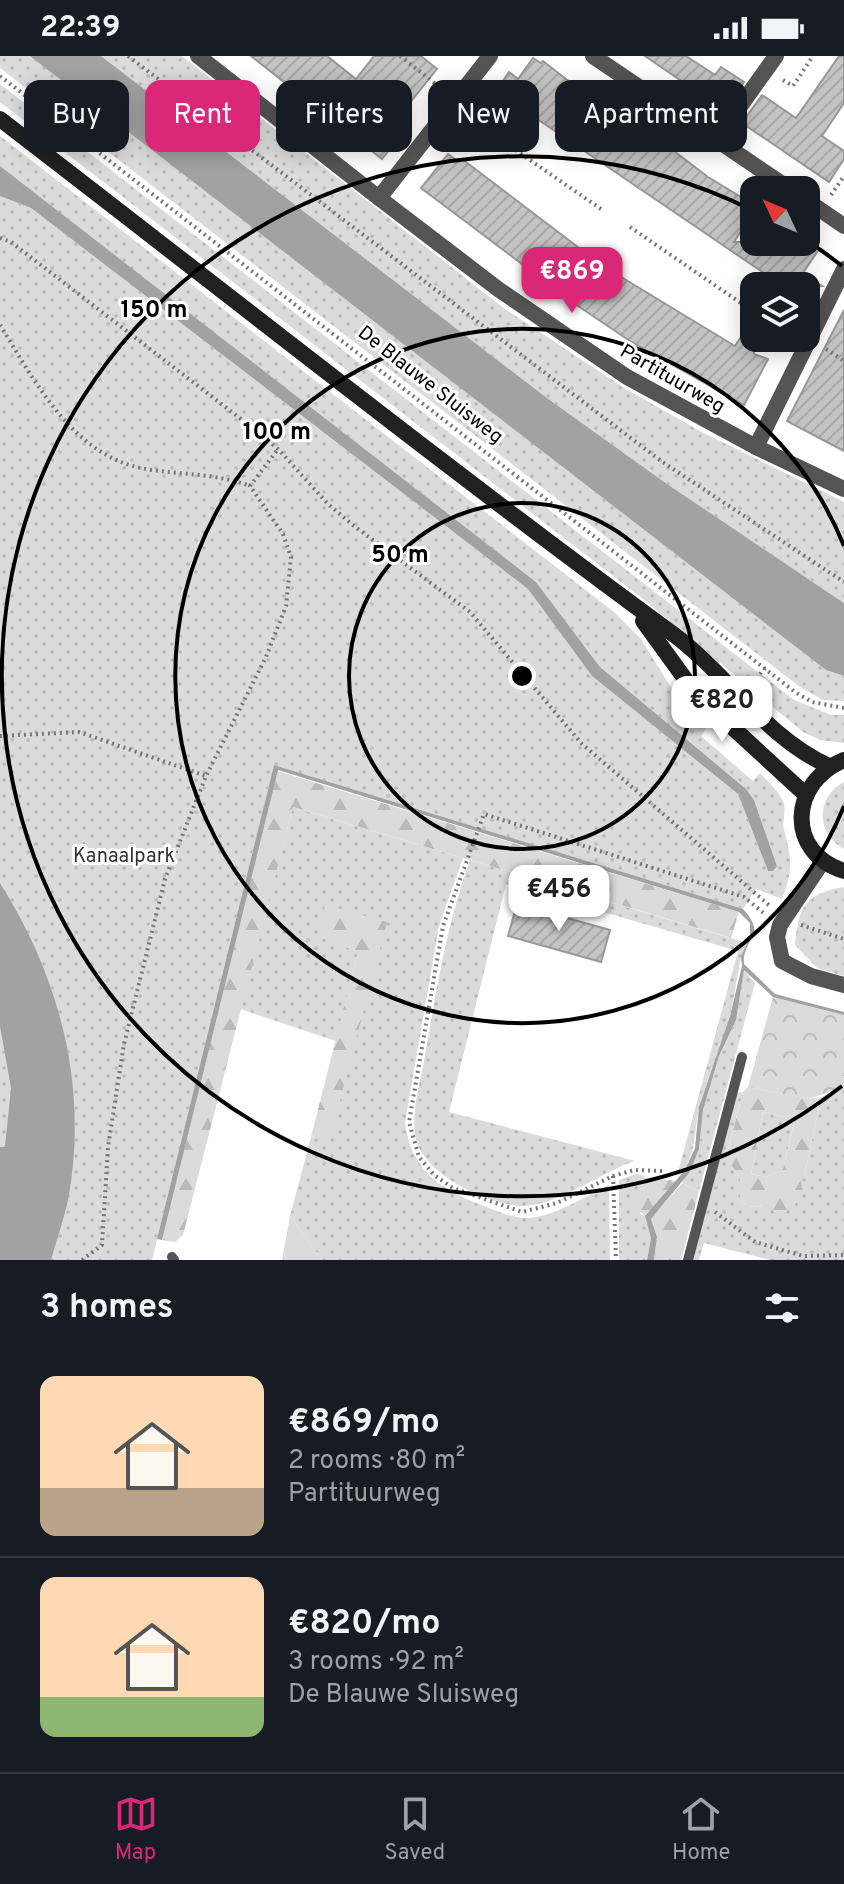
<!DOCTYPE html>
<meta charset="utf-8">
<style>
:root{--surface:#171b24;--page:#20242c;--text:#f1f3f6;--muted:#9ea1a6;--line:#363941;--accent:#db2777}
body{margin:0;font-family:Overpass,sans-serif;background:var(--page);color:var(--text);height:100vh;display:flex;flex-direction:column;font-size:30px;white-space:nowrap}
*{box-sizing:border-box;margin:0}
p{font-size:26px;color:var(--muted)}
.icon{flex:none;width:44px;height:44px;fill:none;stroke:currentColor;stroke-width:2;stroke-linecap:round;stroke-linejoin:round}
.map{position:relative;height:1204px;overflow:hidden}
.side{display:flex;flex-direction:column;background:var(--surface);flex:1}
.side>*{flex:none}
.top-card{position:absolute;left:24px;top:24px;width:796px;height:72px;display:flex;gap:16px}
.needle{width:52px;rotate:314deg}
.tools{position:absolute;left:740px;top:120px;display:grid;gap:16px}
.tools a{display:grid;place-items:center;width:80px;height:80px;border-radius:16px;background:var(--surface);box-shadow:0 4px 20px #0003;font-size:40px}
.price{position:absolute;translate:-50% -68px;padding:0 18px;border-radius:16px;background:#fff;color:#222;font-size:26px;line-height:52px;filter:drop-shadow(0 2px 4px #0008)}
.price::after{content:'';position:absolute;left:50%;top:48px;width:24px;height:18px;margin-left:-12px;background:inherit;clip-path:polygon(0 0,100% 0,50% 100%)}
.price.active{background:var(--accent);color:#fff}
ul{padding:0;list-style:none}
li{display:flex;align-items:center;gap:24px;height:200px;padding:0 40px}
li+li{border-top:2px solid var(--line)}
li span{display:grid;place-items:center;flex:none;width:224px;height:160px;border-radius:16px;color:#555}
li>.icon{margin-inline-start:auto}
span .icon{width:96px;height:96px;fill:#fffc;stroke-width:1}
li b{font-size:34px}
h2{display:flex;justify-content:space-between;align-items:center;height:96px;padding:0 40px;font-size:34px}
.chip{padding:0 28px;border-radius:16px;background:var(--surface);box-shadow:0 4px 20px #0003;font-size:28px;line-height:72px}
.chip.active{background:var(--accent);color:#fff}
.status{display:flex;justify-content:space-between;align-items:center;height:56px;padding:0 40px;background:var(--surface);direction:ltr}
.status svg{height:22px;fill:currentColor}
.menu{display:flex;justify-content:space-around;align-items:center;height:112px;border-top:2px solid var(--line);background:var(--surface);font-size:22px;color:var(--muted)}
.menu a{display:grid;justify-items:center;gap:4px}
.menu .active{color:var(--accent)}
.map>svg:first-child{display:block}
.grass{fill:url(#grass-dots)}
.forest{fill:url(#forest-firs);fill-rule:evenodd}
.park{fill:url(#park-crowns)}
.garden{fill:#dbdbdb}
.water{fill:#a2a2a2}
.building{fill:url(#building-hatch);stroke:#989898;stroke-width:2}
.lines{fill:none;stroke-linecap:round;stroke-linejoin:round}
.path{stroke:#767676;stroke-width:4;stroke-dasharray:2 4;stroke-linecap:butt}
.service{stroke:#545454;stroke-width:10}
.minor{stroke:#545454;stroke-width:16}
.secondary{stroke:#212121;stroke-width:16}
.ring{fill:none;stroke:#000;stroke-width:4}
.labels{text-anchor:middle;stroke-width:6;stroke-linejoin:round;paint-order:stroke}
.street-label{font-size:20px;fill:#000;stroke:#fff}
.park-label{font-size:20px;fill:#323232;stroke:#fff}
.centre{fill:#000;stroke:#fff;stroke-width:4}
.ring-label{font-size:24px;text-anchor:middle;font-weight:bold;fill:#000;stroke:#fff;stroke-width:6;stroke-linejoin:round;paint-order:stroke}
</style>
<div class="status"><b>22:39</b><svg viewBox="0 0 49 12"><path d="M0 12V9h3v3zM5 12V6h3v6zM10 12V3h3v9zM15 12V0h3v12zM26 1h20v11H26zM47 4h2v5h-2z"/></svg></div>
<div class="map">
<svg width="844" height="1204" viewBox="0 0 844 1204">
<defs>
<pattern id="grass-dots" width="8" height="8" patternUnits="userSpaceOnUse" patternTransform="scale(2)"><rect width="8" height="8" fill="#dbdbdb"/><path d="M2 2h.1M6 6h.1" fill="none" stroke="#bababa" stroke-width="1.8" stroke-linecap="round"/></pattern>
<pattern id="forest-firs" width="22" height="20" patternUnits="userSpaceOnUse" patternTransform="scale(2)"><rect width="22" height="20" fill="#dbdbdb"/><path d="M5 1l3.5 6h-7zM16 11l3.5 6h-7z" fill="#bababa"/></pattern>
<pattern id="park-crowns" width="20" height="18" patternUnits="userSpaceOnUse" patternTransform="scale(2)"><rect width="20" height="18" fill="#dbdbdb"/><path d="M2 6a3 3 0 1 1 6 0M12 15a3 3 0 1 1 6 0" fill="none" stroke="#bababa"/></pattern>
<pattern id="building-hatch" width="6" height="6" patternUnits="userSpaceOnUse" patternTransform="scale(2)"><rect width="6" height="6" fill="#c4c4c4"/><path d="M-1 1l2-2M0 6l6-6M5 7l2-2" fill="none" stroke="#a7a7a7"/></pattern>
</defs>
<rect width="100%" height="100%" fill="#fff"/>
<g class="grass">
<polygon points="0,0 31,0 826,614 844,620 844,645 823,644 800,631 0,12"/>
<polygon points="101,0 182,0 505,253 626,333 700,375 844,446 844,547 667,428 547,342"/>
<polygon points="0,28 794,644 831,659 844,659 844,687 820,684 803,676 643,543 0,46"/>
<path d="M0 80 614 556 641 583 675 638 707 671 701 680 753 725 760 717C768 726 781 737 784 748 786 757 782 766 784 774 792 803 793 815 782 843L756 833 743 853 274 709 152 1204H0V140L31 152 528 533 592 620 738 738 768 815 777 810 754 744 746 733 600 611 536 526 41 144 0 110Z"/>
<path d="M844 726V793C816 778 815 741 844 726Z"/>
<path d="M293 751 463 802 439 870 405 1066C411 1113 438 1132 479 1148 492 1153 508 1160 521 1162 550 1164 584 1141 609 1129L610 1204H322L290 1160 311 1081 329 1085 358 896 336 985 240 953Z"/>
<path d="M470 804 747 887C738 902 736 939 730 959 722 989 709 1018 700 1048 694 1073 697 1089 685 1114L678 1116 738 895 506 828 449 1056 635 1105C602 1116 557 1150 523 1150 488 1149 424 1119 416 1083 410 1058 420 1029 424 1005 436 936 446 870 470 804Z"/>
<path d="M844 831V920L817 912 795 889C798 852 805 837 844 831Z"/>
<polygon points="744,913 755,927 699,1135 682,1127 699,1093 703,1054 719,1000 736,964"/>
<polygon points="844,1031 844,1204 770,1204 704,1187 699,1204 693,1204 737,1037 743,1036 726,1100 740,1122 740,1145 751,1151 766,1149 805,1117 821,1041"/>
<polygon points="763,1056 795,1063 783,1113 767,1121 751,1118"/>
<polygon points="636,1118 646,1120 642,1121 640,1158 645,1160 651,1182 647,1204 619,1204 619,1124"/>
</g>
<g class="forest">
<polygon points="277,715 739,856 731,882 293,751 183,1179 175,1186 162,1184"/>
<polygon points="325,849 387,866 329,1086 311,1081 358,896 317,880"/>
<path d="M748 1031 809 1043 821 1041 805 1117 800 1122 803 1135 792 1154H771L765 1149 751 1151 740 1145V1122L726 1101 743 1036ZM763 1056 795 1063 783 1113 767 1121 751 1118Z"/>
<polygon points="642,1121 676,1125 645,1160 632,1148"/>
<polygon points="682,1127 699,1135 681,1204 654,1204 657,1181 651,1163"/>
</g>
<polygon class="park" points="773,941 844,959 844,1031 809,1043 748,1031"/>
<polygon class="garden" points="290,1160 322,1204 282,1204"/>
<g class="water">
<polygon points="30,0 101,0 547,342 667,428 844,547 844,620 826,614"/>
<polygon points="0,110 536,526 600,611 746,733 754,744 777,810 773,815 768,815 738,738 592,620 528,533 31,152 0,140"/>
<path d="M274 709 743 853C769 882 742 881 744 908L775 938 844 956V959L773 941 744 914 736 964 719 1000 703 1054 699 1093 689 1117 651 1163 657 1181 654 1204H647L651 1182 645 1160 685 1114 695 1092 699 1051 730 960 742 910 741 900 750 881V867L739 856 278 714 162 1184 157 1183Z"/>
<path d="M0 827C59 921 88 1027 69 1139 65 1160 57 1183 51 1204H0V1091H5L11 1032 0 970Z"/>
</g>
<g class="building">
<polygon points="251,0 327,0 356,23 374,0 421,0 437,13 401,58 411,66 382,103"/>
<polygon points="645,0 686,0 715,19 721,11 744,26 724,54"/>
<polygon points="839,0 844,0 844,47 822,80 844,95 844,103 829,126 742,67 762,39 796,62"/>
<polygon points="533,2 541,7 543,5 584,37 603,50 604,47 646,79 664,92 666,89 708,121 754,149 754,155 734,186 803,186 817,196 803,217 822,230 783,230 496,35 509,16 518,23"/>
<polygon points="448,98 459,106 462,103 591,201 593,198 615,213 613,216 735,290 754,261 754,298 768,303 744,349 630,285 575,248 421,132"/>
<polygon points="844,254 844,395 787,365"/>
<polygon points="517,848 610,874 601,906 508,880"/>
</g>
<g class="lines">
<g class="path">
<polyline points="128,0 661,405 844,526"/>
<polyline points="400,0 442,33"/>
<polyline points="0,20 795,636 812,646 844,652"/>
<polyline points="783,24 793,30 813,0"/>
<polyline points="466,60 601,153"/>
<polyline points="831,139 844,120"/>
<polyline points="630,171 754,256"/>
<polyline points="0,182 11,186 237,360 278,393 328,448 354,470 470,556 582,688 770,850"/>
<path d="M0 269C35 325 73 401 146 413 181 419 215 417 250 430"/>
<polyline points="826,293 844,305"/>
<polyline points="752,627 766,611"/>
<polyline points="0,680 79,676 206,720"/>
<polyline points="801,869 844,883"/>
<polyline points="662,1115 634,1114 613,1120 557,1147 522,1156 453,1132 434,1119 419,1101 409,1066 443,870 484,758 744,841 765,858"/>
<polyline points="613,1120 616,1204"/>
<polyline points="715,1156 755,1186 803,1200 844,1199"/>
<polyline points="82,1204 102,1189 108,1091 124,988 165,823 206,720 266,601 286,550 291,501 283,478 250,430 278,393"/>
</g>
<g class="service">
<polyline points="172,1201 174,1204"/>
<polyline points="688,1204 742,1001"/>
</g>
<g class="minor">
<polyline points="198,0 379,142 490,0"/>
<polyline points="593,0 791,134"/>
<polyline points="716,84 776,0"/>
<polyline points="379,142 498,233 627,321 756,391"/>
<polyline points="806,144 844,170"/>
<polyline points="844,213 756,391 844,433"/>
<polyline points="823,805 780,869 777,881 782,905 811,920 844,929"/>
</g>
<g class="secondary">
<path d="M0 63C224 235 445 411 673 578 726 617 766 682 829 710"/>
<polyline points="643,565 696,638 805,738"/>
<path d="M844 704C790 726 785 796 844 815"/>
</g>
</g>
<g class="ring">
<circle cx="522" cy="620" r="173"/>
<path d="M844 750A347 347 0 1 1 844 490"/>
<path d="M842 1030A520 520 0 1 1 750 153M809 186A520 520 0 0 1 842 210"/>
</g>
<g class="labels">
<g class="street-label">
<text transform="translate(673 322) rotate(30)" y="7">Partituurweg</text>
<text transform="translate(431 328) rotate(38)" y="7">De Blauwe Sluisweg</text>
</g>
<g class="park-label">
<text x="124" y="806">Kanaalpark</text>
</g>
</g>
<circle cx="522" cy="620" r="12" class="centre"/>
<g class="ring-label">
<text x="154" y="261">150 m</text>
<text x="277" y="383">100 m</text>
<text x="400" y="506">50 m</text>
</g>
</svg>
<div class="tools">
<a><svg class="needle" viewBox="-14 -14 28 28"><path d="M0-13l5 13h-10z" fill="#e53935"/><path d="M0 13l5-13h-10z" fill="#9ea1a6"/></svg></a>
<a><svg class="icon" aria-label="layers" viewBox="0 0 24 24"><path d="M12 4l9 5-9 5-9-5zM3 14l9 5 9-5"/></svg></a>
</div>
<b class="price active" style="left:572px;top:259px">€869</b>
<b class="price" style="left:722px;top:688px">€820</b>
<b class="price" style="left:559px;top:877px">€456</b>
<div class="top-card">
<a class="chip">Buy</a>
<a class="chip active">Rent</a>
<a class="chip">Filters</a>
<a class="chip">New</a>
<a class="chip">Apartment</a>
</div>
</div>
<section class="side">
<h2>3 homes<svg class="icon" aria-label="filters" viewBox="0 0 24 24"><path d="M4 7h16M4 17h16"/><circle cx="9" cy="7" r="2"/><circle cx="15" cy="17" r="2"/></svg></h2>
<ul>
<li><span style="background:linear-gradient(#ffd9b3 70%,#b9a48a 0)"><svg class="icon" aria-label="home" viewBox="0 0 24 24"><path d="M3 11l9-7 9 7M6 9v11h12V9"/></svg></span><div><b>€869/mo</b><p>2 rooms · 80 m²</p><p>Partituurweg</p></div></li>
<li><span style="background:linear-gradient(#ffd9b3 75%,#8fb573 0)"><svg class="icon" aria-label="home" viewBox="0 0 24 24"><path d="M3 11l9-7 9 7M6 9v11h12V9"/></svg></span><div><b>€820/mo</b><p>3 rooms · 92 m²</p><p>De Blauwe Sluisweg</p></div></li>
</ul>
</section>
<nav class="menu">
<a class="active"><svg class="icon" aria-label="map" viewBox="0 0 24 24"><path d="M3 6l6-2 6 2 6-2v14l-6 2-6-2-6 2zM9 4v14M15 6v14"/></svg>Map</a>
<a><svg class="icon" aria-label="saved" viewBox="0 0 24 24"><path d="M7 4h10v16l-5-4-5 4z"/></svg>Saved</a>
<a><svg class="icon" aria-label="home" viewBox="0 0 24 24"><path d="M3 11l9-7 9 7M6 9v11h12V9"/></svg>Home</a>
</nav>
